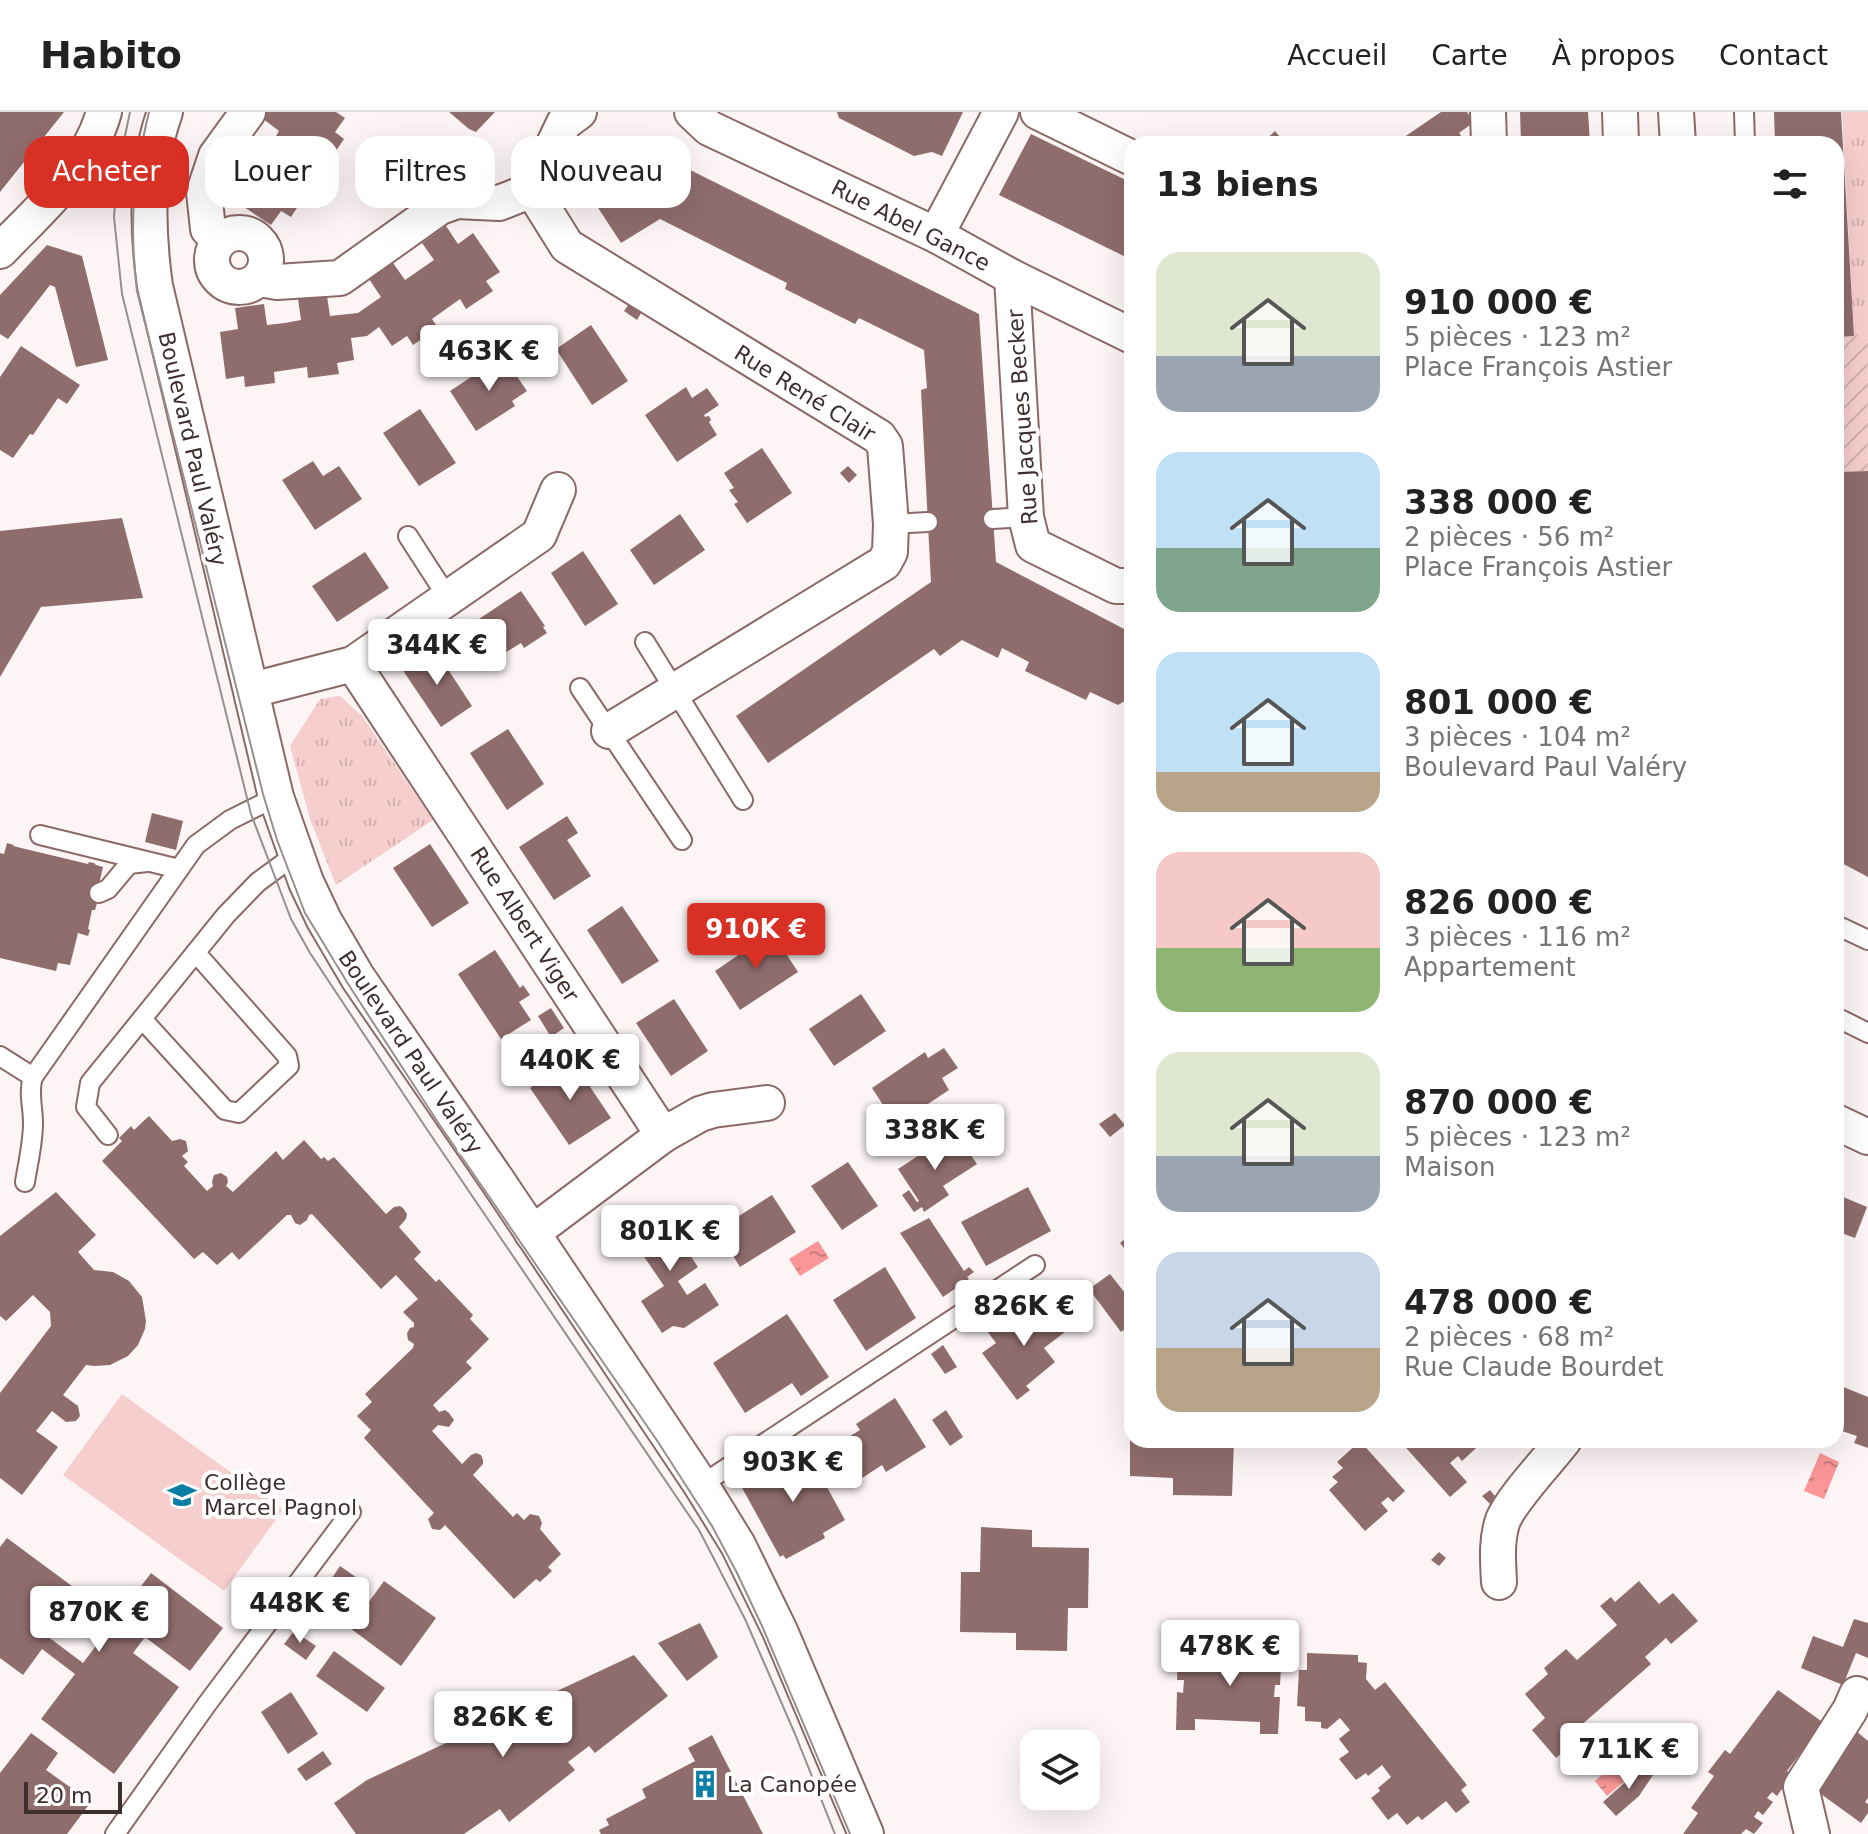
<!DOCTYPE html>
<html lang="fr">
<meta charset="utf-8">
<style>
:root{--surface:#fff;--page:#f6f6f6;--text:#222;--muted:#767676;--line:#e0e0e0;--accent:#d93025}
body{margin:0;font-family:"DejaVu Sans",sans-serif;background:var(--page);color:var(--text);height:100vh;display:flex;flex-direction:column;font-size:30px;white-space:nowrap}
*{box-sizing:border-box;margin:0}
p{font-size:26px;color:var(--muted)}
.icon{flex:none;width:44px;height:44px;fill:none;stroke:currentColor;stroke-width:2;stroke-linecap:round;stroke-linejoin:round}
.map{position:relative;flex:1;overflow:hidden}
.side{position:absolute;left:1124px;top:24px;width:720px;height:1312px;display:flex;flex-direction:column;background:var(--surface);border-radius:24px;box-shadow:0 8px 32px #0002}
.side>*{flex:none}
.guide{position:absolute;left:24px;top:24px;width:760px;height:72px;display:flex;gap:16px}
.controls{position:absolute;left:1020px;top:1618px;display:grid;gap:16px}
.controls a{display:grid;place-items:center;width:80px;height:80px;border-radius:16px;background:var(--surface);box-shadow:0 8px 32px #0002;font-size:40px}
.scale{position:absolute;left:24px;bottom:20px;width:98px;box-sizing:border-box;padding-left:8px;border:4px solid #3e2f2f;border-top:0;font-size:22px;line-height:28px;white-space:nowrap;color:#3e2f2f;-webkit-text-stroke:6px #fff;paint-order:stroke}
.price{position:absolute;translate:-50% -68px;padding:0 18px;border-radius:8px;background:#fff;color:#222;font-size:26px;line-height:52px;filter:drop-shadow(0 2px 4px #0008)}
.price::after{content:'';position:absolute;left:50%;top:48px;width:24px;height:18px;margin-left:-12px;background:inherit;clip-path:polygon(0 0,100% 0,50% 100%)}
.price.active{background:var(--accent);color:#fff}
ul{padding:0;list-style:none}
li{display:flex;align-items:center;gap:24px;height:200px;padding:0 32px}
li span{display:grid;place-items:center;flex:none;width:224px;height:160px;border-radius:24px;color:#555}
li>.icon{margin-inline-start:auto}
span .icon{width:96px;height:96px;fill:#fffc;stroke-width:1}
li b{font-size:34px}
h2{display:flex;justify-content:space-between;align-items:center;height:96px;padding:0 32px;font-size:34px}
.chip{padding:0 28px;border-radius:24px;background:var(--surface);box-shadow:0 8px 32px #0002;font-size:28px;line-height:72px}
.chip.active{background:var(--accent);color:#fff}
header{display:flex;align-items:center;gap:48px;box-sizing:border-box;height:112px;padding:0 40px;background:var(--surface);border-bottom:2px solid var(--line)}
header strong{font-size:38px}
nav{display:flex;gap:44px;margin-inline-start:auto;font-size:28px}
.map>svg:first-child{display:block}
.grass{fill:url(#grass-tufts)}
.park{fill:#f6cecd}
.garden{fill:url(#garden-furrows)}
.water{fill:url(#water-ripples)}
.building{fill:#906d6d}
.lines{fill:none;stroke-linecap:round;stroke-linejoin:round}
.service-casing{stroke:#8b6968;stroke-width:22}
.minor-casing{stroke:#8b6968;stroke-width:38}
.service{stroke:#fff;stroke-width:18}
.minor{stroke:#fff;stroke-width:34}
.tram{stroke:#998e8e;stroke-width:2}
.labels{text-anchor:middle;stroke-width:8;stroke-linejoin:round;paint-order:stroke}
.street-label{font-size:22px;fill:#3e2f2f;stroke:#fff}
.poi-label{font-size:22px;fill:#3e2f2f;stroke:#fff;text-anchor:start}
</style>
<header>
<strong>Habito</strong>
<nav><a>Accueil</a><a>Carte</a><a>À propos</a><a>Contact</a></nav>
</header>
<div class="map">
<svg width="1868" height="1722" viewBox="0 0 1868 1722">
<defs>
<pattern id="grass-tufts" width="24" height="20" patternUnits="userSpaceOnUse" patternTransform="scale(2)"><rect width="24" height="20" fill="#f6cecd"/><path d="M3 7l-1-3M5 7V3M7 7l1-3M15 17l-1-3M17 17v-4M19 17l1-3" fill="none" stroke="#d4b1b0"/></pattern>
<pattern id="garden-furrows" width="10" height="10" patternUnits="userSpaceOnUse" patternTransform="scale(2)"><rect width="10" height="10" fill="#f6cecd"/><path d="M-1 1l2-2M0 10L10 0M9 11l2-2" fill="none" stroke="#d4b1b0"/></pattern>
<pattern id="water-ripples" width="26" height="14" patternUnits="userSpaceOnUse" patternTransform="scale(2)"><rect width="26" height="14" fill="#fa9697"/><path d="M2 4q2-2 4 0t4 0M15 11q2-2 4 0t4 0" fill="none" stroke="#cc7b7c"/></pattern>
</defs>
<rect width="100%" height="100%" fill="#fdf5f5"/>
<g class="grass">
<polygon points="1842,0 1868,0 1868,223 1854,224"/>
<polygon points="340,584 362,604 433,708 336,773 310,707 290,634 320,587"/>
</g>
<polygon class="park" points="122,1282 283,1398 224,1479 63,1363"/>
<polygon class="garden" points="1868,222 1868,359 1836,360 1836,224"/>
<g class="water">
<polygon points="818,1129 829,1146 800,1164 789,1147"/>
<polygon points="1820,1341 1839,1350 1824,1387 1804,1379"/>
<polygon points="1622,1645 1635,1660 1607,1684 1595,1669"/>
</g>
<g class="building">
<polygon points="0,0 64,0 0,80"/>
<polygon points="266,0 336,0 345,6 335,20 344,27 327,52 318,46 299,73 308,79 291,105 281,99 271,113 232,87 243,71 226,60 241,35 259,48 276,24 279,19 262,6"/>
<polygon points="449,0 495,0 476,20 469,17"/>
<polygon points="837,0 963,0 942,44 932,40 914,44 839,6"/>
<polygon points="1441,0 1467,0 1474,10 1459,21 1467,32 1394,32"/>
<polygon points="1520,0 1588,0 1590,32 1521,32"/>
<polygon points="1774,0 1841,0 1854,224 1836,225 1836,32 1775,32"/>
<polygon points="1275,19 1286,32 1261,32"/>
<polygon points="1031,22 1132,71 1132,148 999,83"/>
<polygon points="650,38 979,202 996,450 1126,518 1132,514 1132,585 1118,593 1090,580 1086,588 1025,559 1029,550 1002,536 998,546 962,528 940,544 934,537 768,651 736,604 931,470 921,278 927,276 924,238 859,206 855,212 785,177 787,171 660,107 621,131 591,85 625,63 622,57"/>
<polygon points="446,114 458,132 473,121 500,160 486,169 493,179 466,197 460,187 432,207 438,216 413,233 407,224 392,234 379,215 367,224 351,226 354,248 337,251 339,262 308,266 307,255 274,260 275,271 245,275 244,264 226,267 220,220 238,217 235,196 264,192 267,213 285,211 301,208 298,187 327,184 330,204 358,201 381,185 369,167 393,151 405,168 434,148 422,131"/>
<polygon points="47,133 82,144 108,248 76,255 55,175 50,173 8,227 0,222 0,183"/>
<polygon points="629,192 641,201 637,208 624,199"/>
<polygon points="591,213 628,269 592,293 556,237"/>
<polygon points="21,234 80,273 67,292 58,286 33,323 30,322 13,346 0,338 0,265"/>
<polygon points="503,244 527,279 512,289 515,294 476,319 450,279"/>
<polygon points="686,275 692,286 707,276 719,293 704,303 705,305 709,304 711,308 709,310 717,323 677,350 645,303"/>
<polygon points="420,297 456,351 419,374 383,321"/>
<polygon points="762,336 792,381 747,411 734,392 738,390 729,378 734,376 724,361"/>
<polygon points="313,349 323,364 339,354 362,387 315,418 282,368"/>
<polygon points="848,354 857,363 849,371 840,361"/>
<polygon points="1868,359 1868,765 1836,748 1836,360"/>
<polygon points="680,402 705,438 654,473 630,438"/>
<polygon points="122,406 143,486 41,495 0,565 0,419"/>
<polygon points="583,439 618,492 585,514 551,461"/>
<polygon points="365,440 389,476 337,510 312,474"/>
<polygon points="521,479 545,514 543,515 547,521 524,536 521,531 493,548 470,513"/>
<polygon points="434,536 472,594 441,615 402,557"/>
<polygon points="508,617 544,672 507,698 470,641"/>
<polygon points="152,701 183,709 176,738 145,730"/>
<polygon points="567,704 578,721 567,728 591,764 554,788 519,735"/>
<polygon points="7,731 14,733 13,734 88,752 89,750 94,751 96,753 103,755 95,790 97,791 95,798 92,798 88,817 90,818 88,824 78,821 70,853 58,851 56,859 0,846 0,741 4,742"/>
<polygon points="430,732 469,791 432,815 393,756"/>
<polygon points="622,794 659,849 622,872 587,818"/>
<polygon points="772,820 798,860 740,898 715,859"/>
<polygon points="495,838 520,876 523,873 530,883 519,890 531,908 501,927 458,862"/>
<polygon points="861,882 886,919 834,954 809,917"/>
<polygon points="674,887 708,939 671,964 636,911"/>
<polygon points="551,896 564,916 551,925 538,904"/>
<polygon points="944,936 958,956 942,966 949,978 896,1013 872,976 925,940 928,946"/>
<polygon points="572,948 611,1006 569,1033 530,976 544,966 543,964 549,959 551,962"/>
<polygon points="1115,1001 1125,1013 1110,1025 1099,1012"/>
<polygon points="149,1004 172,1029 180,1027 186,1029 188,1039 182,1044 188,1050 184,1054 207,1079 213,1074 212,1070 214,1063 221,1061 227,1065 228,1070 226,1074 233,1080 276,1039 283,1048 304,1028 321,1047 324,1045 328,1049 334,1045 386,1102 394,1095 400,1094 403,1096 407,1102 406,1107 399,1115 421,1140 414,1147 436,1170 439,1167 473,1203 470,1207 489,1227 466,1250 472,1256 433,1293 439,1300 445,1298 449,1301 454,1308 449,1315 438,1313 432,1319 462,1352 471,1343 476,1341 481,1343 483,1348 483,1352 473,1363 513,1405 517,1401 524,1408 530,1402 539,1404 542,1411 540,1417 561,1442 548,1455 552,1459 540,1470 536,1467 514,1487 445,1413 440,1418 432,1417 428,1407 434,1401 364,1326 371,1318 357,1304 372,1290 365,1282 413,1236 414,1232 408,1228 407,1221 410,1216 414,1215 414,1211 403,1200 418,1187 396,1163 381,1177 312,1102 309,1103 307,1108 300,1113 295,1111 291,1103 287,1103 239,1148 232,1140 217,1153 203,1140 194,1147 102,1049 122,1029 119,1026 131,1014 134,1018"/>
<polygon points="955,1020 977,1052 943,1074 949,1083 924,1100 922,1095 914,1100 902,1083 909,1078 917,1090 919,1089 898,1057"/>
<polygon points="848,1050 878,1094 842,1118 811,1074"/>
<polygon points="1028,1075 1051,1119 986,1154 961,1110"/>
<polygon points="56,1080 96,1123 78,1140 94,1158 113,1160 129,1169 142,1185 146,1209 145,1217 138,1233 128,1244 110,1253 94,1254 86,1253 63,1283 78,1294 80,1304 76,1309 66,1310 52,1299 36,1319 58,1335 22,1383 0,1366 0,1281 51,1214 50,1200 33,1183 6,1209 0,1204 0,1124"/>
<polygon points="1836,1082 1867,1095 1855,1126 1836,1119"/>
<polygon points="772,1083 796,1120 740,1155 717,1118"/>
<polygon points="665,1093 677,1111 671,1115 698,1155 678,1169 687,1183 705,1171 719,1193 684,1216 673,1214 662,1221 641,1189 664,1174 626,1118"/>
<polygon points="929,1106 964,1159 969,1155 974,1160 967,1165 969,1167 943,1185 900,1121"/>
<polygon points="1132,1121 1132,1146 1120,1131"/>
<polygon points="885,1155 916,1206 866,1239 833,1188"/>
<polygon points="1110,1162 1132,1190 1132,1212 1121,1220 1089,1177"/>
<polygon points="1053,1189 1063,1204 1061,1205 1069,1217 1044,1236 1055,1250 1026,1274 1030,1278 1017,1288 982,1241 996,1231 984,1215 1001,1204 1013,1219"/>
<polygon points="787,1202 829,1265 801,1284 792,1271 745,1301 713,1251"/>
<polygon points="943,1233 957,1255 945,1262 931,1242"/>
<polygon points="1836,1272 1868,1285 1868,1336 1854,1331 1857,1324 1836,1317"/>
<polygon points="895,1286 926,1335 886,1360 882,1353 853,1372 831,1336 860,1318 856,1312"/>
<polygon points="946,1298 963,1325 950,1334 932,1308"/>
<polygon points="1130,1328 1234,1328 1232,1384 1173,1383 1173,1366 1130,1364"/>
<polygon points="1399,1328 1485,1328 1462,1349 1458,1344 1450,1351 1467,1370 1450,1385"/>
<polygon points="1360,1329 1405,1379 1393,1390 1388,1385 1381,1391 1388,1399 1365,1419 1329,1378 1338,1370 1332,1365 1343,1356 1337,1350"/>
<polygon points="805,1335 845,1408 823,1421 825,1426 786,1447 783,1443 780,1445 740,1372"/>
<polygon points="1490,1378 1495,1384 1490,1392 1482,1384"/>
<polygon points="981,1415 1032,1418 1032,1435 1089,1436 1088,1496 1068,1496 1067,1539 1016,1538 1016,1521 960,1520 961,1460 980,1460"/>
<polygon points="7,1426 80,1480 47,1524 83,1551 151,1461 223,1516 190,1559 145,1525 133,1541 179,1575 114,1662 41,1607 75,1562 42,1537 23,1563 0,1546 0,1435"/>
<polygon points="1439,1440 1446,1446 1439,1454 1431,1448"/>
<polygon points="340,1454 363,1470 344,1496 322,1481"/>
<polygon points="384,1469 436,1506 401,1554 350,1516"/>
<polygon points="1639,1469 1659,1492 1673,1481 1698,1509 1671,1532 1666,1526 1645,1545 1651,1552 1578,1616 1584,1622 1556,1646 1532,1618 1545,1606 1525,1582 1548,1562 1544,1556 1566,1537 1577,1548 1617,1513 1600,1494 1611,1485 1615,1490"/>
<polygon points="1854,1507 1868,1511 1868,1546 1856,1541 1843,1573 1801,1556 1813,1524 1843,1535"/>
<polygon points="700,1511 718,1545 687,1569 658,1531"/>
<polygon points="294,1519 316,1534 306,1548 284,1532"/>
<polygon points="1282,1534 1280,1573 1275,1573 1274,1585 1280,1585 1278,1622 1260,1622 1260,1610 1195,1607 1195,1618 1176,1618 1177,1580 1183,1581 1184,1568 1177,1568 1178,1542 1222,1544 1222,1541"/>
<polygon points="334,1539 385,1576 367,1600 316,1564"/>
<polygon points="1307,1541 1358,1543 1358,1550 1367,1551 1366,1567 1375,1578 1385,1570 1467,1673 1461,1678 1470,1690 1456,1701 1446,1689 1422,1708 1418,1704 1407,1713 1397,1701 1388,1708 1371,1686 1380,1679 1378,1676 1391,1665 1382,1653 1368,1664 1366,1661 1356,1668 1339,1647 1349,1640 1339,1627 1350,1618 1340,1606 1327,1617 1321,1616 1321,1610 1305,1609 1305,1595 1297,1594 1299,1558 1307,1558"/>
<polygon points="634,1543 668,1584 595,1641 589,1634 568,1650 575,1658 509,1710 500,1697 464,1722 356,1722 334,1691 367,1668"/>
<polygon points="1778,1578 1828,1614 1811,1639 1805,1635 1787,1659 1792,1663 1777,1684 1772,1680 1767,1686 1773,1690 1763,1703 1758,1699 1754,1705 1763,1711 1754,1722 1746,1717 1741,1722 1683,1722 1698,1701 1691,1696 1714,1664 1708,1660 1725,1638 1730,1642"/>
<polygon points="291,1580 318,1622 288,1642 261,1600"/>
<polygon points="1856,1619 1868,1629 1868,1686 1865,1690 1868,1692 1868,1701 1861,1711 1814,1677"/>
<polygon points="31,1621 58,1641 46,1658 91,1690 67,1722 0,1722 0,1661"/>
<polygon points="712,1623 763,1722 601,1722 599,1718 609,1713 606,1707 646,1686 642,1677 695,1649 688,1636"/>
<polygon points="323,1639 332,1652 306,1669 297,1657"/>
<polygon points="1644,1653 1653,1663 1639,1684 1616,1704 1603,1690"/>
</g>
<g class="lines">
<defs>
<g id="service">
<polyline points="1744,0 1745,32"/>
<polyline points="993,407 1026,405"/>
<polyline points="891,412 928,410"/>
<polyline points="408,424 448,486"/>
<polyline points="645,530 743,688"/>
<polyline points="580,576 682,728"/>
<polyline points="40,723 179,757"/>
<polyline points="99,781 108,777 129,752 147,750"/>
<polyline points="1836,813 1868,828"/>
<polyline points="1836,905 1868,921"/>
<polyline points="142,907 225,998 239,1001 289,954 287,944 196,841"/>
<polyline points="0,944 33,965"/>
<polyline points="108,1023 86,995 90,971 226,803 258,770 295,743"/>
<path d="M25 1070C28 1051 33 1031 33 1011 33 995 28 980 33 965L196 733 230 708 276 685"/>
<polyline points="701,1373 1035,1153"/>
<polyline points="115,1722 207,1592 351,1400"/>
</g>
<g id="minor">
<path d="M165 0C145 55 147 117 155 174L276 685 306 770 324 808 358 866 497 1068 701 1373 738 1433 780 1519 866 1722"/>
<polyline points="692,0 709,16 936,123 1012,165 1132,224"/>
<polyline points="1038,0 1132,46"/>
<polyline points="1488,0 1489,32"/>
<polyline points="1620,0 1621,32"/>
<polyline points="1676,0 1678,32"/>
<polyline points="532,78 567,134 879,325 885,334 891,412 890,440 884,451 609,619"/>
<circle cx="239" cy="148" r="27"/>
<polyline points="936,123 1001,0"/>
<polyline points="219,129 208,117 204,80 216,44 248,0"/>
<path d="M0 139C40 97 88 57 104 0"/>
<polyline points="1012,165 1026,405 1033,433 1116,474 1132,474"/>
<polyline points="259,167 277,170 340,166 440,95 457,89 499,91 532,78 564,11 579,0"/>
<polyline points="353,552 663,1023"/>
<polyline points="252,578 353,552 539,423 558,378"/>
<polyline points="1836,1010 1868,1025"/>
<polyline points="532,1121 663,1023 700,1002 713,998 767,991"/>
<path d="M1499 1470C1498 1450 1496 1428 1503 1408 1513 1385 1548 1349 1564 1328"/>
<polyline points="1812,1722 1801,1675 1850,1598 1857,1582"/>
</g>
</defs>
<use href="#service" class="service-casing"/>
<use href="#minor" class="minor-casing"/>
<use href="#service" class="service"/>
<use href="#minor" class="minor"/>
<g class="tram">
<polyline points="130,0 117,62 114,105 122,182 251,702 291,807 310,841 426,1016 699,1418 745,1507 795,1622 835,1722"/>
<path d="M149 0C133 66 129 111 137 179L263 682 277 728 305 801 350 875 439 1012 658 1330 712 1414 737 1461 762 1514 850 1722"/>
</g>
</g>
<defs>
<symbol id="school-bare" viewBox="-9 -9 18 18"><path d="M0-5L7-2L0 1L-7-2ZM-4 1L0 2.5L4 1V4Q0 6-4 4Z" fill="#0b7ea6" stroke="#fff" stroke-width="2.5" paint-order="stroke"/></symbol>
<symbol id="building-bare" viewBox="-9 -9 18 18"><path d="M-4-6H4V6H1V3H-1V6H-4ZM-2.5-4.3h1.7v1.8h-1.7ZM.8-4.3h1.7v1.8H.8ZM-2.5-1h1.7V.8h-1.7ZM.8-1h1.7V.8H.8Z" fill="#0b7ea6" stroke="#fff" stroke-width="2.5" paint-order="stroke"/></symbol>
</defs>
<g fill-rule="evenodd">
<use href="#school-bare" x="162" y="1363" width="40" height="40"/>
<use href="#building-bare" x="685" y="1652" width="40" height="40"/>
</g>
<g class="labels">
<g class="street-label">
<text transform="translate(911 113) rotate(27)" y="8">Rue Abel Gance</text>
<text transform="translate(805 281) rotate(32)" y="8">Rue René Clair</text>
<text transform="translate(1022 305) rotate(-94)" y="8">Rue Jacques Becker</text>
<text transform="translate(193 337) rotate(77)" y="8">Boulevard Paul Valéry</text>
<text transform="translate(525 812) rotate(57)" y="8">Rue Albert Viger</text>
<text transform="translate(411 940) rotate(56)" y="8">Boulevard Paul Valéry</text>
</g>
<g class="poi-label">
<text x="204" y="1378">Collège<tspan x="204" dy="25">Marcel Pagnol</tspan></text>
<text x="727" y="1680">La Canopée</text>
</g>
</g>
</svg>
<div class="controls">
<a><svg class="icon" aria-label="layers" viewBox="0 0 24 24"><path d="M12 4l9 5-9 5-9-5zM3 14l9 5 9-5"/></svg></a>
</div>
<div class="scale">20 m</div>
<b class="price" style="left:489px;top:281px">463K €</b>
<b class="price" style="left:437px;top:575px">344K €</b>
<b class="price active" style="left:756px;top:859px">910K €</b>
<b class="price" style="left:570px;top:990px">440K €</b>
<b class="price" style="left:935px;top:1060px">338K €</b>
<b class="price" style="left:670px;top:1161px">801K €</b>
<b class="price" style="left:1024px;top:1236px">826K €</b>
<b class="price" style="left:793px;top:1392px">903K €</b>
<b class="price" style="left:300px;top:1533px">448K €</b>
<b class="price" style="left:99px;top:1542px">870K €</b>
<b class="price" style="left:1230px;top:1576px">478K €</b>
<b class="price" style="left:503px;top:1647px">826K €</b>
<b class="price" style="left:1629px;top:1679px">711K €</b>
<div class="guide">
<a class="chip active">Acheter</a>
<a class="chip">Louer</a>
<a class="chip">Filtres</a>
<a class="chip">Nouveau</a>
</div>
<section class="side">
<h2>13 biens<svg class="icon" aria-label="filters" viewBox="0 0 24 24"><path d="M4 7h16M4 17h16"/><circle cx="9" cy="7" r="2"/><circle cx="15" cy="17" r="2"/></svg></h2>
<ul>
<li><span style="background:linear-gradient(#dfe7d0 65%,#9aa5b1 0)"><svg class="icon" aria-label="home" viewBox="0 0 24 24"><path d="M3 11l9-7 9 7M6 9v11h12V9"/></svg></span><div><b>910 000 €</b><p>5 pièces · 123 m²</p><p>Place François Astier</p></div></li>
<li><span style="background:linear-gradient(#bfe0f5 60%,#7fa58c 0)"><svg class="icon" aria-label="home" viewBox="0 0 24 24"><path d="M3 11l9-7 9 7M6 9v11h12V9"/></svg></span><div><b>338 000 €</b><p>2 pièces · 56 m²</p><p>Place François Astier</p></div></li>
<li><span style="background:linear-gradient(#bfe0f5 75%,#b9a48a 0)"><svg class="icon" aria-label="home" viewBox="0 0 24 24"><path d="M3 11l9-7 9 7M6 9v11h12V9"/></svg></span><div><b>801 000 €</b><p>3 pièces · 104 m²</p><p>Boulevard Paul Valéry</p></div></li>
<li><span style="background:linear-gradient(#f6c9c9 60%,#8fb573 0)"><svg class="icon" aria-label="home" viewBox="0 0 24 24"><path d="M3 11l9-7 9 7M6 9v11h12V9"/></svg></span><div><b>826 000 €</b><p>3 pièces · 116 m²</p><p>Appartement</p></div></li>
<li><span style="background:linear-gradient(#dfe7d0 65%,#9aa5b1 0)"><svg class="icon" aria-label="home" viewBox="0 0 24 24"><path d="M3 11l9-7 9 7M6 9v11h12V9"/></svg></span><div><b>870 000 €</b><p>5 pièces · 123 m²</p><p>Maison</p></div></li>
<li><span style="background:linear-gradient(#c9d6e8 60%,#b9a48a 0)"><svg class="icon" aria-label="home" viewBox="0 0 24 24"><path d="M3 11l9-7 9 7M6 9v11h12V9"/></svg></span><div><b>478 000 €</b><p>2 pièces · 68 m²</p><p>Rue Claude Bourdet</p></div></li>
</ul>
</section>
</div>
